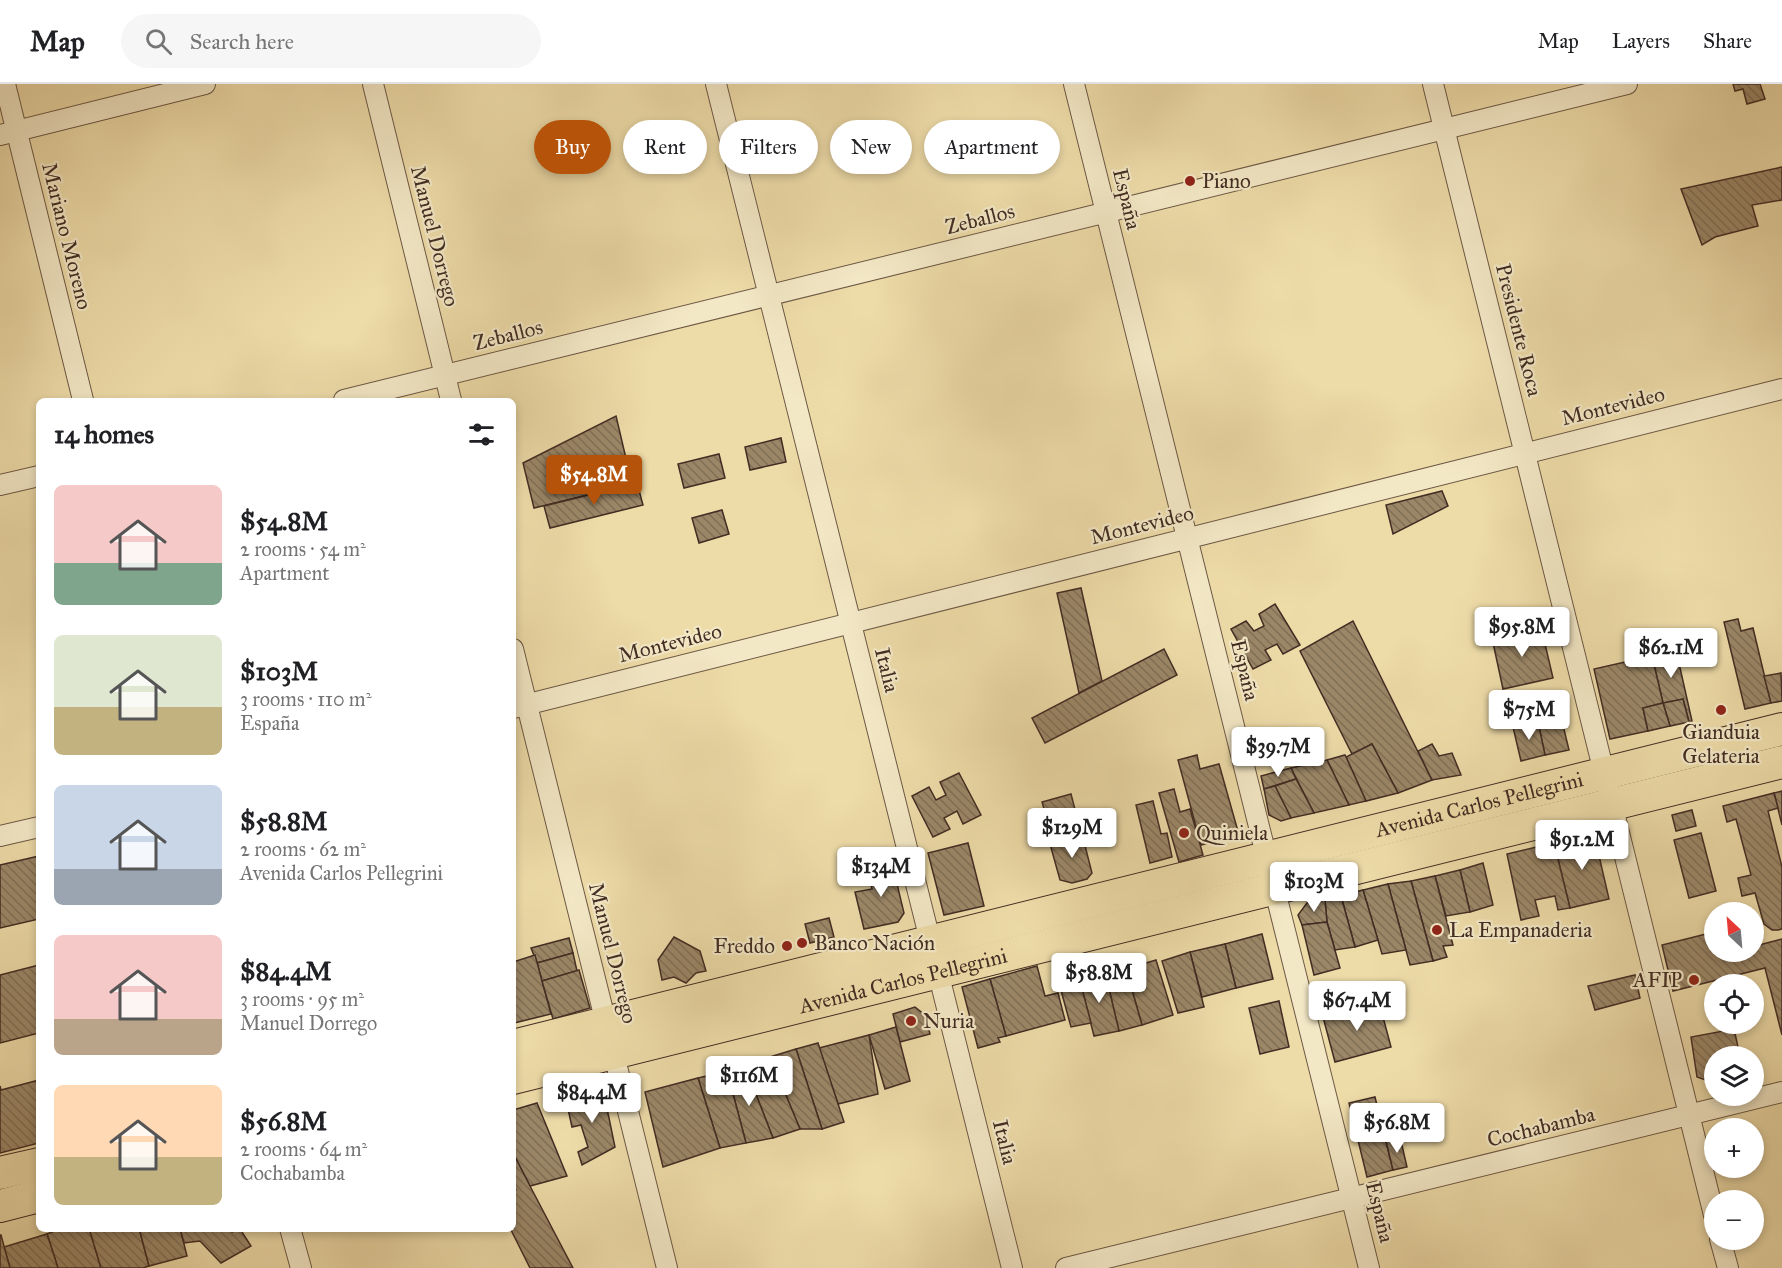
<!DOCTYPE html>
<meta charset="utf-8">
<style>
:root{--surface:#fff;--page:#f6f6f6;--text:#202124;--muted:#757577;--line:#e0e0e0;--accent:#b45309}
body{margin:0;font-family:"IM FELL Great Primer",serif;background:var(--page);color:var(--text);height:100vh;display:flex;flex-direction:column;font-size:22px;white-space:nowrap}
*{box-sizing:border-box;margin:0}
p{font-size:20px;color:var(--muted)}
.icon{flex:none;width:33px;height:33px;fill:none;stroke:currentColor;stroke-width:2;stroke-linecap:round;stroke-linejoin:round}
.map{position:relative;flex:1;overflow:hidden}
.details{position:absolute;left:36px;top:314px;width:480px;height:834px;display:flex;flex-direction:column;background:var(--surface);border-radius:9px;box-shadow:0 3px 9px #0003}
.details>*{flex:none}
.guide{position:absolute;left:534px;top:36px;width:570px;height:54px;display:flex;gap:12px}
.needle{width:39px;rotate:334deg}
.fabs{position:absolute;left:1704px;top:818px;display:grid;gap:12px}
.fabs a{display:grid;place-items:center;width:60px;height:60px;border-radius:50%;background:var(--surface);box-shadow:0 3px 9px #0003;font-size:30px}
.price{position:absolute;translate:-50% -51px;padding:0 14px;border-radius:6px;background:#fff;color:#222;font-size:20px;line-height:39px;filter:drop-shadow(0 2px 3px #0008)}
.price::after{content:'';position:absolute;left:50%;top:36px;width:18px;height:14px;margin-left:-9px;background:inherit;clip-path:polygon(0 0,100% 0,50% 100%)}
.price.selected{background:var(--accent);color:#fff}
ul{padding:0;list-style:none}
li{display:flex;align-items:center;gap:18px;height:150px;padding:0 18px}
li span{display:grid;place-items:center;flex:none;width:168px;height:120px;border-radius:9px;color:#555}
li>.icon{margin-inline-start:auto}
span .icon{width:72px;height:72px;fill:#fffc;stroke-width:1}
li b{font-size:26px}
h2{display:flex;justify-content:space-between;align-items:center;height:72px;padding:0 18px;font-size:26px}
.chip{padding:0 21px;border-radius:27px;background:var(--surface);box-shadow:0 3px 9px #0003;font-size:21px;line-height:54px}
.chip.selected{background:var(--accent);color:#fff}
header{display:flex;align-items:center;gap:36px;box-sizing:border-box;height:84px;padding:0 30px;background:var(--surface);border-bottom:2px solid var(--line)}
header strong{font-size:28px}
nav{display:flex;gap:33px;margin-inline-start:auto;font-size:21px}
.search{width:420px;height:54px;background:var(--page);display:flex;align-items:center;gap:15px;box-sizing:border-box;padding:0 21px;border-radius:33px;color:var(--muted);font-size:22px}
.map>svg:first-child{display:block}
.building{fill:url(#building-back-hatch);stroke:#422c23;stroke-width:1.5}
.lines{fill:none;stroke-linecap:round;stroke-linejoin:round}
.street-casing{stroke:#6d5844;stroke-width:22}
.primary-casing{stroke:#422c23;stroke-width:34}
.street{stroke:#f3e8c6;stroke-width:20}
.primary{stroke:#eddba8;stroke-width:32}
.poi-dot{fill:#8f2418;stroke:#f3e8c6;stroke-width:2}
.labels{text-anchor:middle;stroke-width:4.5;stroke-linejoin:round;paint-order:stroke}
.poi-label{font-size:21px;fill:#422c23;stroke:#f3e8c6;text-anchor:start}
.street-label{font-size:21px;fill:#422c23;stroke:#f3e8c6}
</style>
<header>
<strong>Map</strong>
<div class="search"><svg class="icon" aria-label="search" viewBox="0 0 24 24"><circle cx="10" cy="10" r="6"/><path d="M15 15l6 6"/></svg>Search here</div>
<nav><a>Map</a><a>Layers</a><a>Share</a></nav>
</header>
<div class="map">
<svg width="1782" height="1184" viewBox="0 0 1782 1184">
<defs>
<pattern id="building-back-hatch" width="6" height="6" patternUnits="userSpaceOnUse" patternTransform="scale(1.5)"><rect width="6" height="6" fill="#9b8768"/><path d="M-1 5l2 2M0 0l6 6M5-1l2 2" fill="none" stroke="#806f55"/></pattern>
</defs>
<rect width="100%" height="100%" fill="#eddba8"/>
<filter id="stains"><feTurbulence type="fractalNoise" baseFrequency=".00333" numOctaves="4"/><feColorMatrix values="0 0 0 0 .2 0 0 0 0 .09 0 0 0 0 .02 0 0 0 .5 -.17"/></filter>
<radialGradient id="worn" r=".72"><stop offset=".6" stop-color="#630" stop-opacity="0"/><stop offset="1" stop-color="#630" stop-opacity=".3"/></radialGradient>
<g class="building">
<polygon points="1733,0 1760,0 1765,15 1747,20 1743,5 1735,7"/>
<polygon points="1782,83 1782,116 1752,121 1758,142 1715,153 1702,161 1681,105"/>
<polygon points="616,332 632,400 534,424 523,379"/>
<polygon points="781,354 786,378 750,386 745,363"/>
<polygon points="719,370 725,394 684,404 678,380"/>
<polygon points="637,399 643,421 550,444 544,422"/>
<polygon points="1442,407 1448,422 1393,450 1386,421"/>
<polygon points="722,426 729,450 699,459 692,434"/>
<polygon points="1081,504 1102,597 1079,609 1057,509"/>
<polygon points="1275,520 1300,561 1283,570 1277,560 1265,566 1271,576 1253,585 1231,545 1246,537 1254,547 1264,542 1259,530"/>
<polygon points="1738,535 1741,547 1753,544 1771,619 1745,625 1724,538"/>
<polygon points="1353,537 1432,696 1398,709 1372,660 1352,670 1300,567"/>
<polygon points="1541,543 1553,594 1503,605 1492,554"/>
<polygon points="1164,565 1177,591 1045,659 1032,634"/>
<polygon points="1676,566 1692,637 1689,638 1683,615 1663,619 1652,572"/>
<polygon points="1652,572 1663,619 1643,624 1648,647 1610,655 1594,585"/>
<polygon points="1781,589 1782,617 1771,619 1764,592"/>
<polygon points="1683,615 1689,638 1670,642 1663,619"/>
<polygon points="1558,616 1561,633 1513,643 1510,627"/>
<polygon points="1663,619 1670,642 1648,647 1643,624"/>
<polygon points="1561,633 1569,666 1545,671 1538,638"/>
<polygon points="1538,638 1545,671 1521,677 1513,643"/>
<polygon points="1372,660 1398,709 1366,717 1346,673"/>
<polygon points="1432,660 1439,672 1452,669 1461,691 1432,696 1418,667"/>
<polygon points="1197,671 1200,685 1219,680 1239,751 1201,761 1178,676"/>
<polygon points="1345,671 1346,673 1366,717 1349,721 1327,676"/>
<polygon points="1327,676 1349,721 1314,729 1291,684"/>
<polygon points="1291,684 1296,695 1264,705 1261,692"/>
<polygon points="959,689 981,731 963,740 957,727 944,734 950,745 933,753 912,712 929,703 936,716 946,711 940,698"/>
<polygon points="1296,695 1314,729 1291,734 1275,702"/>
<polygon points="1275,702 1291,734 1281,737 1269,731 1264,705"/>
<polygon points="1174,705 1180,728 1190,725 1203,771 1179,778 1159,709"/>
<polygon points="1782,707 1782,741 1774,709"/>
<polygon points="1774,709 1778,724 1768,727 1782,783 1782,845 1778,846 1772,846 1764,840 1755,809 1742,812 1738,794 1751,791 1736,735 1727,738 1723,722"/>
<polygon points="1071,710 1079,741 1051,749 1042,718"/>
<polygon points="1153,717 1161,750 1167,749 1172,773 1150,779 1136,721"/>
<polygon points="1692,726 1696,742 1676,747 1672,731"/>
<polygon points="1701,749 1716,807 1689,814 1674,756"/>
<polygon points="1082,750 1092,789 1087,795 1072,799 1060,796 1050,760"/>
<polygon points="1594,750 1609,815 1570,824 1554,759"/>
<polygon points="968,759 984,822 944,831 928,769"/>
<polygon points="1554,759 1570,824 1558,826 1555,812 1535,816 1539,832 1521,836 1507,770"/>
<polygon points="39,772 39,835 0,844 0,781"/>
<polygon points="892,779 904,829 898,838 864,845 855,808 872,805 867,784"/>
<polygon points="1483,779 1493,821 1470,828 1460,786"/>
<polygon points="1460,786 1470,828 1446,832 1435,792"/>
<polygon points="1435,792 1453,861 1443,862 1447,873 1433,877 1411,797"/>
<polygon points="1411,797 1433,877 1410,881 1388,800"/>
<polygon points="1388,800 1406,866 1382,870 1363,806"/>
<polygon points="1363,806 1378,856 1355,863 1341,812"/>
<polygon points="1341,812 1355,863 1335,866 1327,838 1325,816"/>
<polygon points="1325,816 1327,838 1302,841 1298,831 1307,819"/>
<polygon points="829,834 834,853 810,859 805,840"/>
<polygon points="1327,838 1340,884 1314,891 1302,841"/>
<polygon points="1754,838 1759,861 1782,855 1782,951 1765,884 1673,907 1662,861 1714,848 1714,867 1754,867"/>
<polygon points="1262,850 1273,895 1236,904 1225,860"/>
<polygon points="674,853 700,867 706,887 696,889 686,899 674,893 662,896 658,876"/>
<polygon points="569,854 573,869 537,879 531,864"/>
<polygon points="1225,860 1236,904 1202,913 1190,868"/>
<polygon points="1190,868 1204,923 1178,929 1162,877"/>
<polygon points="573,869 577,887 542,897 537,879"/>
<polygon points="535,871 551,930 514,939 513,878"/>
<polygon points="1156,876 1173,931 1142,941 1126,885"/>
<polygon points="39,881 39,949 0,959 0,891"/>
<polygon points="1037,882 1045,912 1058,909 1065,936 1006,952 990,895"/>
<polygon points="1126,885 1142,941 1119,947 1105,888"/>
<polygon points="579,886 590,924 553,935 542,897"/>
<polygon points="1105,888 1119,947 1094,952 1079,893"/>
<polygon points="1635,891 1640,914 1595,926 1588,902"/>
<polygon points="1079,893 1091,939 1071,943 1059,899"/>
<polygon points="990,895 1006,952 998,954 1000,958 978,964 962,903"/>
<polygon points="1279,917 1289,963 1260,970 1249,924"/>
<polygon points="1379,918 1391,963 1335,978 1323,933"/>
<polygon points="915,923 925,931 930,950 900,958 893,930"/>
<polygon points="896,943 910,997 885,1005 869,951"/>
<polygon points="1734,945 1740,972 1714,972 1714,999 1697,993 1691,953"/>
<polygon points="869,951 878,1010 838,1020 819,964"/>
<polygon points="818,959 844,1038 822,1045 796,965"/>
<polygon points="796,965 822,1045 800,1045 770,973"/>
<polygon points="770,973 800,1045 773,1054 745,982"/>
<polygon points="745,982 773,1054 746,1059 727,987"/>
<polygon points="727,987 746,1059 720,1064 698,994"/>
<polygon points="698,994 720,1064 663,1083 645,1008"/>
<polygon points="39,996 39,1059 0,1069 0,1002 1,1006"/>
<polygon points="603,1005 615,1063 582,1081 578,1068 588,1063 581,1041 572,1043 566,1016"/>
<polygon points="1375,1013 1382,1042 1356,1048 1349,1019"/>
<polygon points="537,1019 567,1092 530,1102 513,1069 513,1026"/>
<polygon points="1382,1042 1393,1086 1367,1093 1356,1048"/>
<polygon points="1400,1053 1407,1083 1393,1086 1386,1057"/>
<polygon points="513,1069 530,1102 573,1184 530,1184 510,1144 513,1144 513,1107 516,1106 513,1100"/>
<polygon points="62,1144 89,1144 101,1184 58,1184 47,1150"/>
<polygon points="89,1144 139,1144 149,1182 143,1184 101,1184"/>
<polygon points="139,1144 180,1144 187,1172 149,1182"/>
<polygon points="180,1144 231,1144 232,1148 240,1145 251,1162 221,1179 200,1157 184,1159"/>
<polygon points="47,1150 58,1184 10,1184 4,1163"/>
<polygon points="0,1151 1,1151 10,1184 0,1184"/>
</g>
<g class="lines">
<defs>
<g id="street">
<polyline points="5,0 83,316"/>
<polyline points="373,0 451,316"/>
<polyline points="716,0 1012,1184"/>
<polyline points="1074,0 1369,1184"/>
<polyline points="1433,0 1714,1131"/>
<polyline points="0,51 205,0"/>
<polyline points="344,316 1627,0"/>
<polyline points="0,401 39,392"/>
<polyline points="513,565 667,1184"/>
<polyline points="513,624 1782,305"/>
<polyline points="0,752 39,743"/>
<polyline points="290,1144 301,1184"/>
<polyline points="1720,1155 1728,1184"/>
<polyline points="1066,1184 1782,1008"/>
</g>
<g id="primary">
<path id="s1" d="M513 962 1782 645"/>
<path id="s2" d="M513 994 1782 678"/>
<polyline points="0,1089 39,1080"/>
<polyline points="0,1122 39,1112"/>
</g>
</defs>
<use href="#street" class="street-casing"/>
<use href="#primary" class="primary-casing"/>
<use href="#street" class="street"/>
<use href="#primary" class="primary"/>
</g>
<g class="poi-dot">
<circle cx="1190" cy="97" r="6"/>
<circle cx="1721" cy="626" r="6"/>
<circle cx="1184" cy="749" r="6"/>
<circle cx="1437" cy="846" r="6"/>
<circle cx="802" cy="859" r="6"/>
<circle cx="787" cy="862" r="6"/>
<circle cx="1694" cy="896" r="6"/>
<circle cx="911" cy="937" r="6"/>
</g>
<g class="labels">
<g class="poi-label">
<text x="1202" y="104">Piano</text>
<text x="1721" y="655" text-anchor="middle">Gianduia<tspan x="1721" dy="24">Gelateria</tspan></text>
<text x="1196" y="756">Quiniela</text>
<text x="1449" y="853">La Empanaderia</text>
<text x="814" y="866">Banco Nación</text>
<text x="775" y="869" text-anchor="end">Freddo</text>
<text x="1682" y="903" text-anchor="end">AFIP</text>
<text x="923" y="944">Nuria</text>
</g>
<g class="street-label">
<text transform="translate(1127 115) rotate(76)" y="7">España</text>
<text transform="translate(980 135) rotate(-14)" y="7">Zeballos</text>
<text transform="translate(67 152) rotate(76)" y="7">Mariano Moreno</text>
<text transform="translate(435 152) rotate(76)" y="7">Manuel Dorrego</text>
<text transform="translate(1519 246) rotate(76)" y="7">Presidente Roca</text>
<text transform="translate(508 251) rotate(-14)" y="7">Zeballos</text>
<text transform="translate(1613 322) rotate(-14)" y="7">Montevideo</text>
<text transform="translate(1142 441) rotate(-14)" y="7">Montevideo</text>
<text transform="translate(670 559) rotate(-14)" y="7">Montevideo</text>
<text transform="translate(887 586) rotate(76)" y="7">Italia</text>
<text transform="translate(1245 586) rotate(76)" y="7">España</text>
<text dy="7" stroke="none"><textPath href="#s1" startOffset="996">Avenida Carlos Pellegrini</textPath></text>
<text transform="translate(613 869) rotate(76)" y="7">Manuel Dorrego</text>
<text dy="7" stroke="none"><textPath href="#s2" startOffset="402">Avenida Carlos Pellegrini</textPath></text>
<text transform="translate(1541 1043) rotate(-14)" y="7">Cochabamba</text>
<text transform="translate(1005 1058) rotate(76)" y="7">Italia</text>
<text transform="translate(1380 1128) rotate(76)" y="7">España</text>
</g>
</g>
<rect width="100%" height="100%" filter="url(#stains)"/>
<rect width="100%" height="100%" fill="url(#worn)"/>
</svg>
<div class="fabs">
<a><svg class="needle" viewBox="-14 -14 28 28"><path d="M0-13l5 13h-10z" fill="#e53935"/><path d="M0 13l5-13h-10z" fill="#757577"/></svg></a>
<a><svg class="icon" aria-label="locate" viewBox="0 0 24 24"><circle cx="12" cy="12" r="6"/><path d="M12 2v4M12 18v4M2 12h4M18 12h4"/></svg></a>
<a><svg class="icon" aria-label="layers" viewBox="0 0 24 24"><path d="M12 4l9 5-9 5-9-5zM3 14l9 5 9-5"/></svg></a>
<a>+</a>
<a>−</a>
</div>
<b class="price selected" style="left:594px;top:422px">$54.8M</b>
<b class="price" style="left:1522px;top:574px">$95.8M</b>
<b class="price" style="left:1671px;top:595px">$62.1M</b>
<b class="price" style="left:1529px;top:657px">$75M</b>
<b class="price" style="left:1278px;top:694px">$39.7M</b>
<b class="price" style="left:1072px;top:775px">$129M</b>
<b class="price" style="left:1582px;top:787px">$91.2M</b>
<b class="price" style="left:881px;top:814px">$134M</b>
<b class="price" style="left:1314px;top:829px">$103M</b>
<b class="price" style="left:1099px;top:920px">$58.8M</b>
<b class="price" style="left:1357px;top:948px">$67.4M</b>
<b class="price" style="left:749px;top:1023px">$116M</b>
<b class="price" style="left:592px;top:1040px">$84.4M</b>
<b class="price" style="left:1397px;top:1070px">$56.8M</b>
<div class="guide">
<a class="chip selected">Buy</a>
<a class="chip">Rent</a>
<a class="chip">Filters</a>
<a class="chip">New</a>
<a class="chip">Apartment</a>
</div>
<section class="details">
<h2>14 homes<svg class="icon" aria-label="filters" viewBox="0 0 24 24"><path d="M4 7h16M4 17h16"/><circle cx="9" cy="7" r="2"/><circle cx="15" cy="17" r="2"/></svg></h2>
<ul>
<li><span style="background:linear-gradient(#f6c9c9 65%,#7fa58c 0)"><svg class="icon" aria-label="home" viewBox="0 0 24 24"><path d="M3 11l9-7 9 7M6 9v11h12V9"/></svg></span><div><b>$54.8M</b><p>2 rooms · 54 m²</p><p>Apartment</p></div></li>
<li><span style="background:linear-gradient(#dfe7d0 60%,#c2b280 0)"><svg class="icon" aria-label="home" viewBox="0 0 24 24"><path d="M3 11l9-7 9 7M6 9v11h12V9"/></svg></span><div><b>$103M</b><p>3 rooms · 110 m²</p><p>España</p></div></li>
<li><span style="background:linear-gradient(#c9d6e8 70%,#9aa5b1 0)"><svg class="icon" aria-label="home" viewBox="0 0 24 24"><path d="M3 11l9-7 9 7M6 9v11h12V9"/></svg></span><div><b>$58.8M</b><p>2 rooms · 62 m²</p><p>Avenida Carlos Pellegrini</p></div></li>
<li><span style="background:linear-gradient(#f6c9c9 70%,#b9a48a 0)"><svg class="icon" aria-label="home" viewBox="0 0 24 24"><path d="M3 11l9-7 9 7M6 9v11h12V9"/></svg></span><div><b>$84.4M</b><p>3 rooms · 95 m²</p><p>Manuel Dorrego</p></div></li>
<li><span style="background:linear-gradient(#ffd9b3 60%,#c2b280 0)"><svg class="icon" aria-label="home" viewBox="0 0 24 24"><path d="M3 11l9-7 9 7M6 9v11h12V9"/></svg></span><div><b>$56.8M</b><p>2 rooms · 64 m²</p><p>Cochabamba</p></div></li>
</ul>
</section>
</div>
